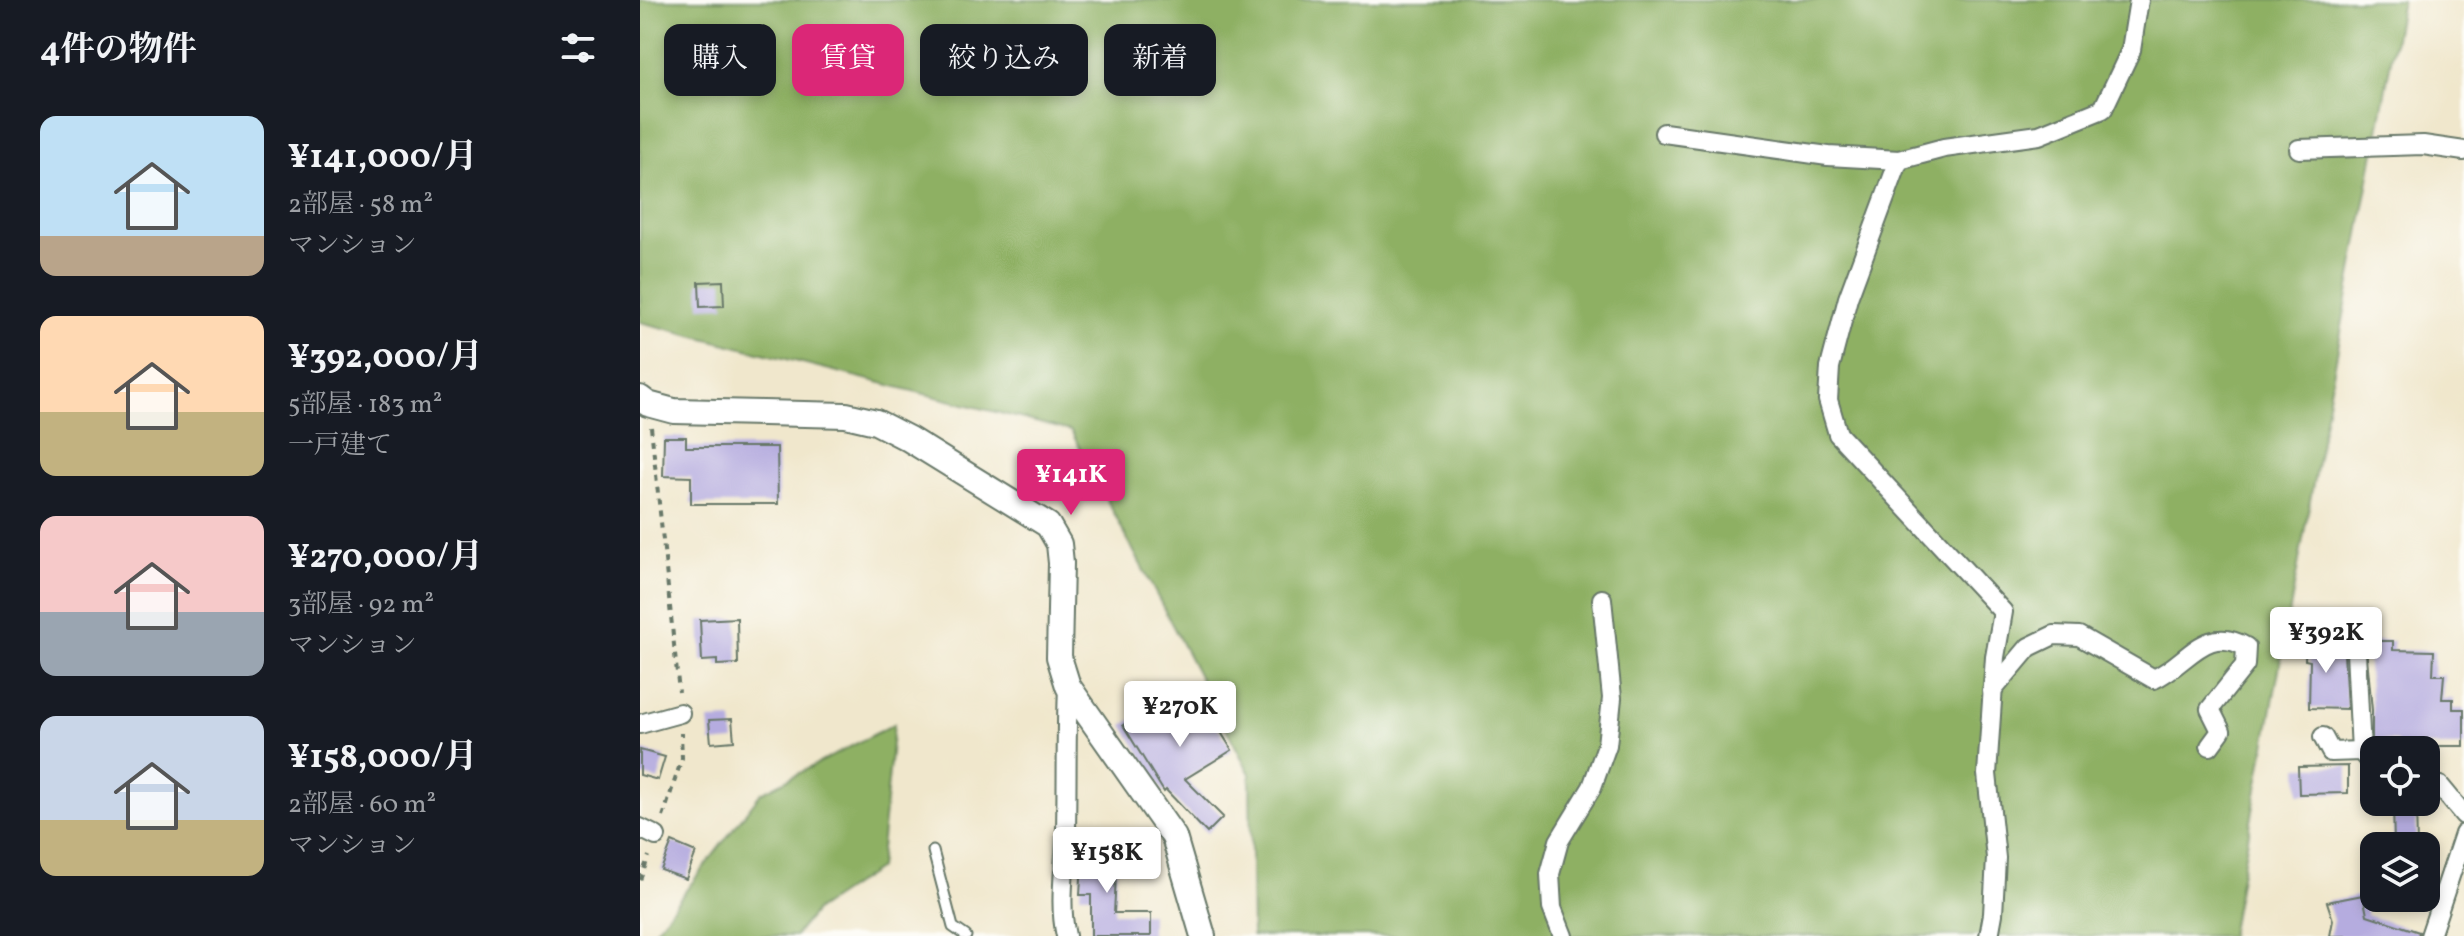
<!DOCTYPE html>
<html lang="ja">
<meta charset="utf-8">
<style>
:root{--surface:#171b24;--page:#242831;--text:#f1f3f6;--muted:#9ea1a6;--accent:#db2777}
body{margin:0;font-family:Vollkorn,"Noto Serif JP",serif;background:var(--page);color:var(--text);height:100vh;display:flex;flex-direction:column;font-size:30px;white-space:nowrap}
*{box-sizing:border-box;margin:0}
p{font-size:26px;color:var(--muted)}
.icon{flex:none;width:44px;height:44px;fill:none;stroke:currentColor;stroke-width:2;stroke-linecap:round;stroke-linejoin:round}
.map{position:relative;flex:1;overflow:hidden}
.sheet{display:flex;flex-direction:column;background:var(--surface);width:640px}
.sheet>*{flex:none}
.top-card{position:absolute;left:24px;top:24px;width:760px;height:72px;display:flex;gap:16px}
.fabs{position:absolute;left:1720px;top:736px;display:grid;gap:16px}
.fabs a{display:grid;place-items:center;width:80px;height:80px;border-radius:16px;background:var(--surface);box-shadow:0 4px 12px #0003;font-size:40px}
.price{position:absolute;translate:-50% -68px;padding:0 18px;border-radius:8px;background:#fff;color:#222;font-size:26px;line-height:52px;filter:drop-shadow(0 2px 4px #0008)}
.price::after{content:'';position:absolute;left:50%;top:48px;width:24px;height:18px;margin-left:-12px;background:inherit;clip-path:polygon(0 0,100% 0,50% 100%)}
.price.active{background:var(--accent);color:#fff}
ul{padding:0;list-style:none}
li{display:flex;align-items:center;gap:24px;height:200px;padding:0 40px}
li span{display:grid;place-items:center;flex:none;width:224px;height:160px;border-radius:16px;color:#555}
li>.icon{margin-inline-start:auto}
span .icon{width:96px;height:96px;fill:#fffc;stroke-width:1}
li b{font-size:34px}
h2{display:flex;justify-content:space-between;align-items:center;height:96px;padding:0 40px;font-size:34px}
.chip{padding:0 28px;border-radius:16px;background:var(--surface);box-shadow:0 4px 12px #0003;font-size:28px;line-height:72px}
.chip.active{background:var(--accent);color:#fff}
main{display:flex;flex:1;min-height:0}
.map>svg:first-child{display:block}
.forest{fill:#8eb064;stroke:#56764c;stroke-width:2}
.building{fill:#b5acdf}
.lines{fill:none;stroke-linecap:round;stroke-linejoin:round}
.service-casing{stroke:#687869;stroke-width:13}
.minor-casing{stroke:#687869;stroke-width:22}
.tertiary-casing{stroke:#687869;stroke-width:28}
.path{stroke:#687869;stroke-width:4;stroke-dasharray:6 6;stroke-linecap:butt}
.service{stroke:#fff;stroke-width:9}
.minor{stroke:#fff;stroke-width:18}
.tertiary{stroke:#fff;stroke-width:24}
</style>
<main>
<section class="sheet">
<h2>4件の物件<svg class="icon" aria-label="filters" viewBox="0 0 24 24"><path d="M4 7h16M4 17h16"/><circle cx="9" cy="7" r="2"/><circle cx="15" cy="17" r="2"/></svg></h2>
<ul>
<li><span style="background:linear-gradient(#bfe0f5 75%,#b9a48a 0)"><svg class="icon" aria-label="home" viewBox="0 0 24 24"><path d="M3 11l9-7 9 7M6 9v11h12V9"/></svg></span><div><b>¥141,000/月</b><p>2部屋 · 58 m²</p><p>マンション</p></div></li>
<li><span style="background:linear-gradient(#ffd9b3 60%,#c2b280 0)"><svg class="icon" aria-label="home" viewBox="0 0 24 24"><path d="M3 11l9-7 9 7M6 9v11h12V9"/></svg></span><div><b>¥392,000/月</b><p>5部屋 · 183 m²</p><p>一戸建て</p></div></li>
<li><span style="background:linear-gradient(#f6c9c9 60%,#9aa5b1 0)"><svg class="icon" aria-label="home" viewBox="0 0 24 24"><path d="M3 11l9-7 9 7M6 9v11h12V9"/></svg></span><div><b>¥270,000/月</b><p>3部屋 · 92 m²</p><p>マンション</p></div></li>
<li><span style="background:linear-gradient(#c9d6e8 65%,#c2b280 0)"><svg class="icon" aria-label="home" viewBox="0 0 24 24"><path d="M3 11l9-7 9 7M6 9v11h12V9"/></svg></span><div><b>¥158,000/月</b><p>2部屋 · 60 m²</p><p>マンション</p></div></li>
</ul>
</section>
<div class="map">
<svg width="1824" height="936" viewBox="0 0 1824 936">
<rect width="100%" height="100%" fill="#fdfcf7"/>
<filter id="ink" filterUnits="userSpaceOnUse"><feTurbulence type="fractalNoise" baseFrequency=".0125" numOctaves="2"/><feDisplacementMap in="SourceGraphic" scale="16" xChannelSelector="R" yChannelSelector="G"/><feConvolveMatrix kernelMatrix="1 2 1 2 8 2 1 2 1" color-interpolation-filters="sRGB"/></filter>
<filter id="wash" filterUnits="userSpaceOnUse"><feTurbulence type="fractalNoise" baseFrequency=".006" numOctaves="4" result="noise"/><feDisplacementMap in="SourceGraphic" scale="32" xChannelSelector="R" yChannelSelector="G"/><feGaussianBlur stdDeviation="1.8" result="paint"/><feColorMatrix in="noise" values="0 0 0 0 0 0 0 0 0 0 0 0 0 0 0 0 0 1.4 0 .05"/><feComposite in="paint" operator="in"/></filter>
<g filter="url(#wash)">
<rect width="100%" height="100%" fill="#f0e7cc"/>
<g class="forest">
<polygon points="0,0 1762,0 1590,936 612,936 610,774 431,431 0,322"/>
<polygon points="254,724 239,868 176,910 155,936 11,936 121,793"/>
</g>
<g id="blocks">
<g class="building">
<polygon points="83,281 84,306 60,307 59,282"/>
<polygon points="24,437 46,437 46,447 137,447 138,504 51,504 51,477 23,476"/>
<polygon points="97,618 98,664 77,665 77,660 62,661 60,620"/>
<polygon points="1666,639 1691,640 1690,646 1706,646 1704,653 1707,709 1669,708 1670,661 1665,660"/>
<polygon points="1731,641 1753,641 1753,650 1794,651 1793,675 1804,675 1802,699 1813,699 1813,709 1824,709 1824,746 1757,746 1757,741 1732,740 1732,710 1726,646 1731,647"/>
<polygon points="551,684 592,750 545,779 583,817 567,833 526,790 524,792 483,725"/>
<polygon points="92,719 94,741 71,743 69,720"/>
<polygon points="0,750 25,757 18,780 0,775"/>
<polygon points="1708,766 1708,793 1659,794 1658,767"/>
<polygon points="1753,802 1776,802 1777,846 1754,846"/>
<polygon points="468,836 467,857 477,858 474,913 511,913 511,936 451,936 451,895 440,895 443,844"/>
<polygon points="32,842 56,852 46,879 21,870"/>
<polygon points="1723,895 1727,915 1779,932 1778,936 1690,936 1693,920 1687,902"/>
</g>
</g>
</g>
<g filter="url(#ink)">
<use href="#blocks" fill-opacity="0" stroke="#687869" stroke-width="2"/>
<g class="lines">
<defs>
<polyline id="service" points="293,851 313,927 326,936"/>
<g id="minor">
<polyline points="1024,133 1188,156 1259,160 1304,148 1399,135 1463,109 1491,50 1499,0"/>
<polyline points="1659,149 1783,145 1824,151"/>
<polyline points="1259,160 1208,298 1190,367 1188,400 1198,434 1363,612 1355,657 1347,774 1356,858 1353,914 1349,936"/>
<polyline points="1716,652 1721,751"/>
<path d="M1352 691 1389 647 1414 635 1439 636 1514 679C1548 664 1565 623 1606 647L1605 665 1570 709 1581 731 1570 746"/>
<polyline points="0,724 40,713"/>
<polyline points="1683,737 1691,752 1721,751 1734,767"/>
<polyline points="1786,784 1800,786 1824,815"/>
<polyline points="0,828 16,836"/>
<path d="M426 936C418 901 426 866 426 830 427 782 426 734 428 686"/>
<polyline points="923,936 912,908 910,874 919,841 952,787 967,745 972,698 962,599"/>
<polyline points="1790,936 1824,834"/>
</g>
<polyline id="tertiary" points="0,398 8,404 34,411 206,415 236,422 269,439 408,525 419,544 421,563 419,657 428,686 534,837 563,936"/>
</defs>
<use href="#service" class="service-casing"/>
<use href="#minor" class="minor-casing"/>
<use href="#tertiary" class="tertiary-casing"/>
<g class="path">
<polyline points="11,427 39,692"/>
<polyline points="23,817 42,758 41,733"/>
<polyline points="0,880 9,856"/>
</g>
<use href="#service" class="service"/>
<use href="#minor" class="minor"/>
<use href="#tertiary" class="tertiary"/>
</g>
</g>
</svg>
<div class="fabs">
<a><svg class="icon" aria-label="locate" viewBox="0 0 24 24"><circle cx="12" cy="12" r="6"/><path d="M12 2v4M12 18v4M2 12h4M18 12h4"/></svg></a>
<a><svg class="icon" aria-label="layers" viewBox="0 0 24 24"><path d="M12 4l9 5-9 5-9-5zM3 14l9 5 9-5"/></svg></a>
</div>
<b class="price active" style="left:431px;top:517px">¥141K</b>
<b class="price" style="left:1686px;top:675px">¥392K</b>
<b class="price" style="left:540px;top:749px">¥270K</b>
<b class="price" style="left:467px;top:895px">¥158K</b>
<div class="top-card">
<a class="chip">購入</a>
<a class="chip active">賃貸</a>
<a class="chip">絞り込み</a>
<a class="chip">新着</a>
</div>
</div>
</main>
